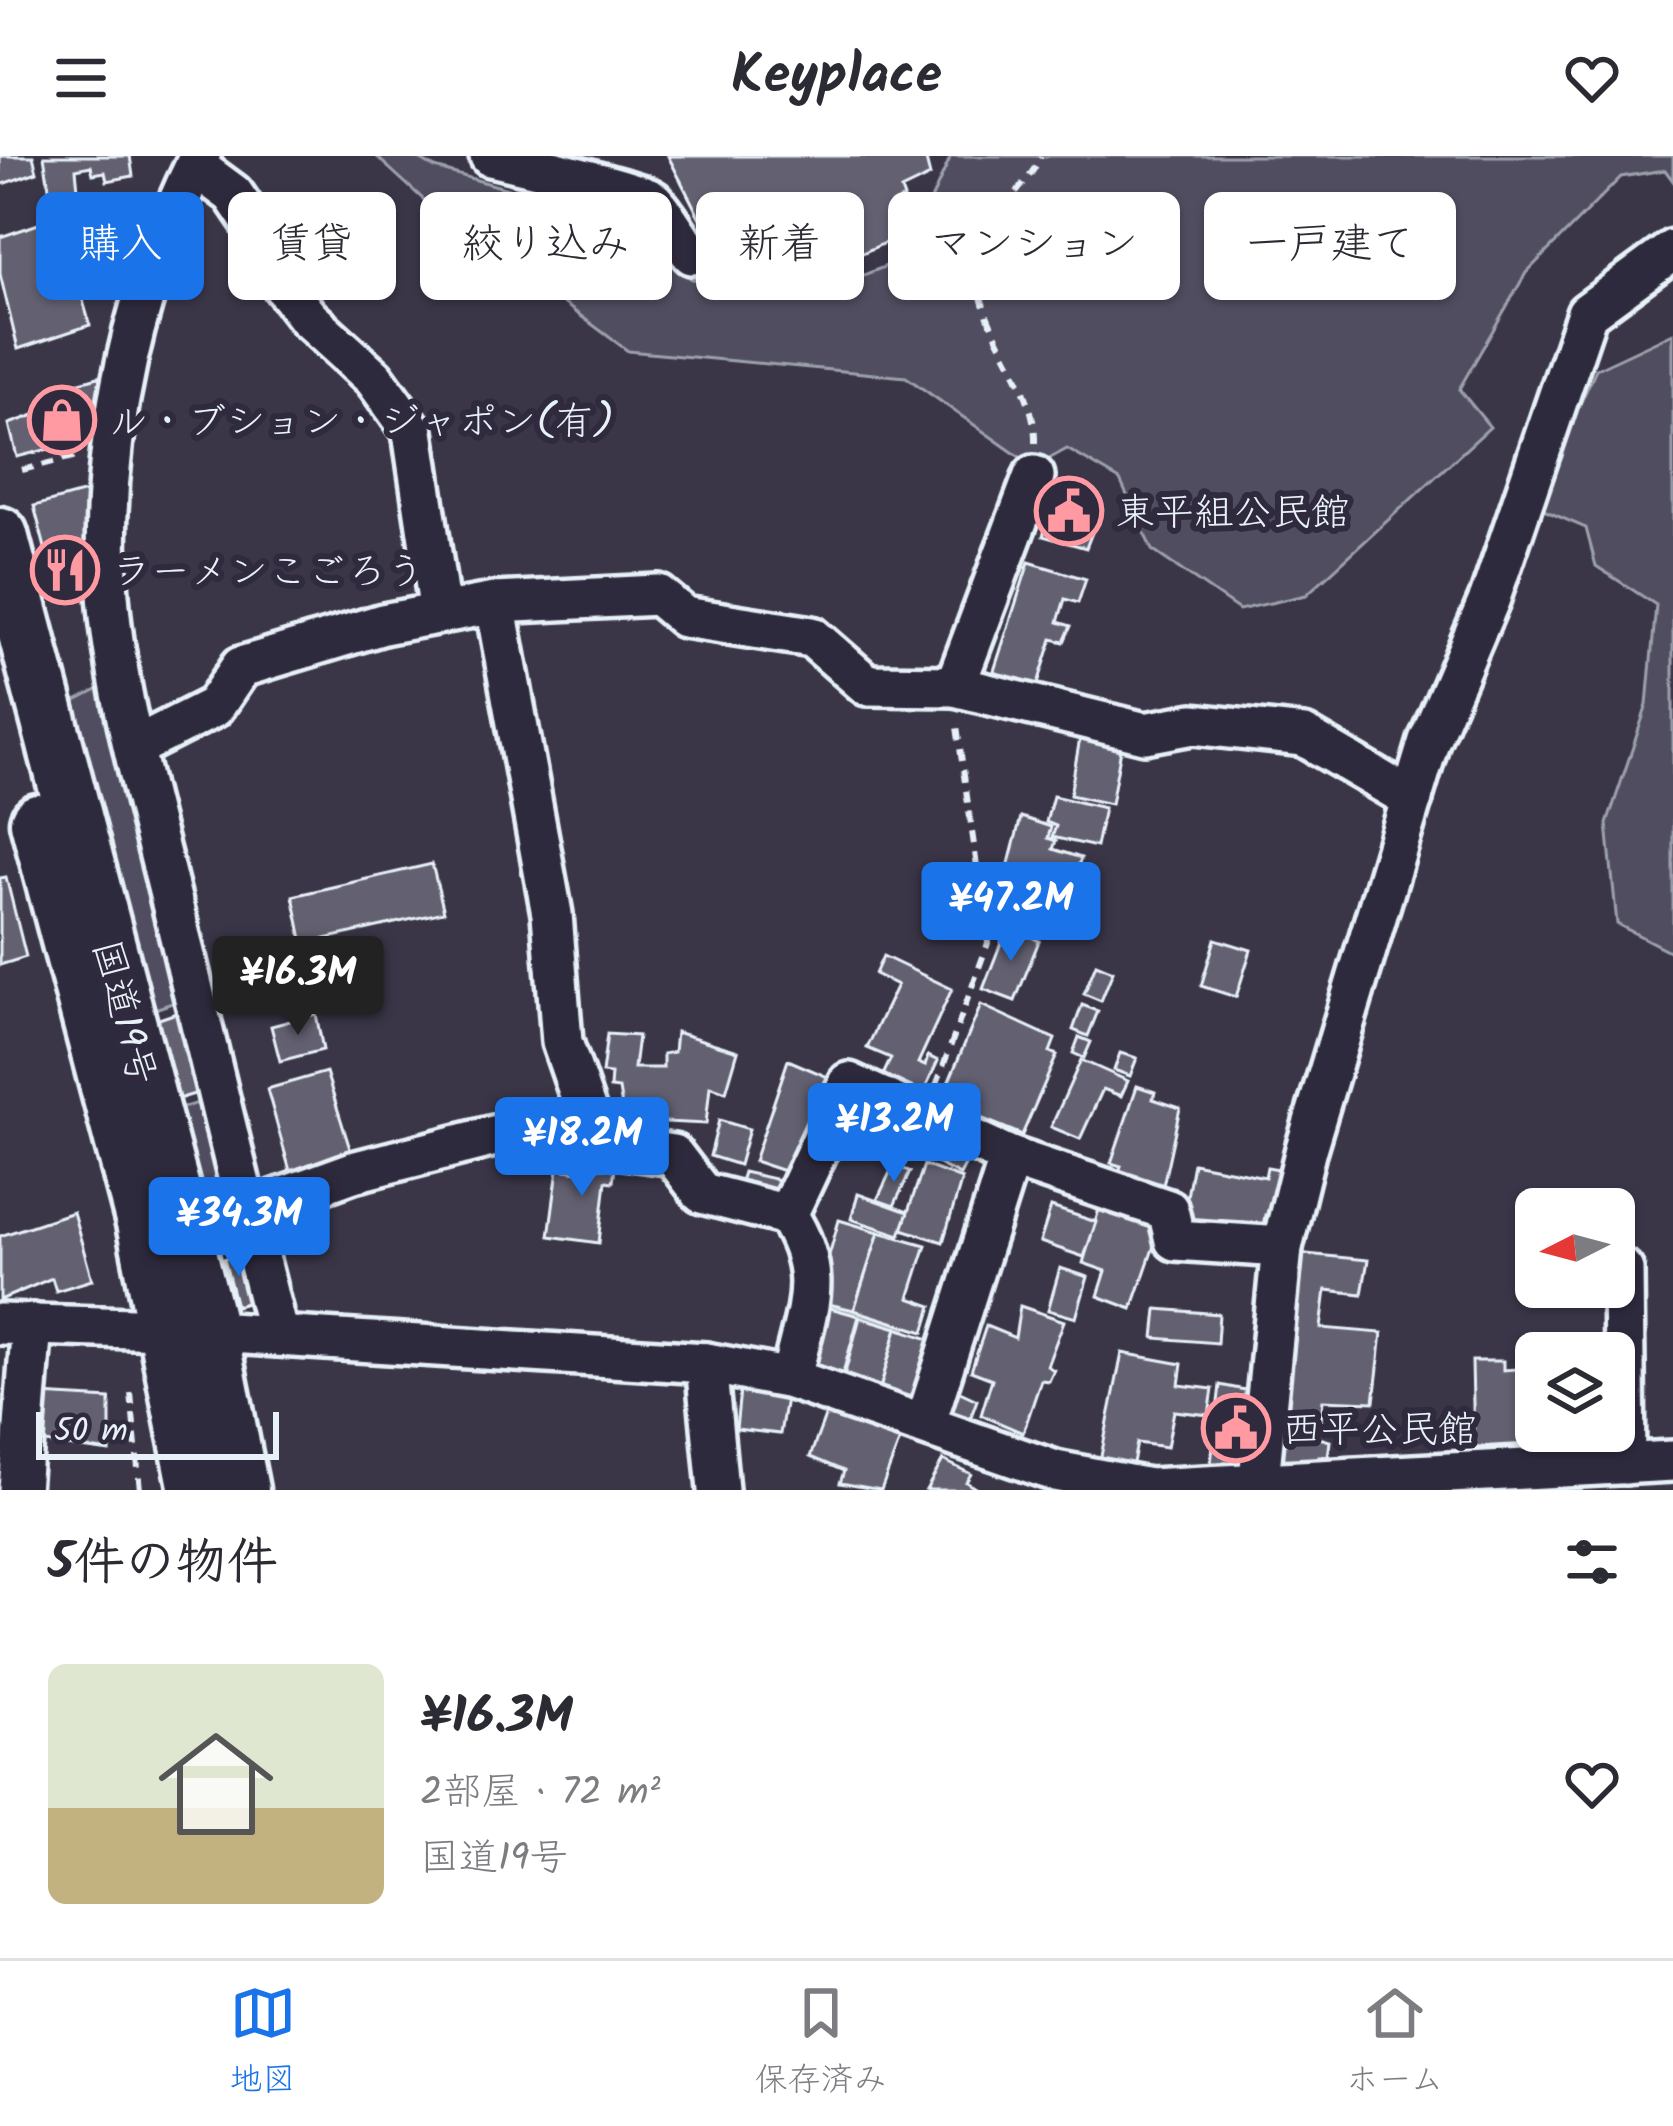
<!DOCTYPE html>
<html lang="ja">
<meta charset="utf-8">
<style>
:root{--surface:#fff;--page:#f2f2f3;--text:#2b2b33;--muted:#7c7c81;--line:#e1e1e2;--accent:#1a73e8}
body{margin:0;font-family:Kalam,"Klee One",sans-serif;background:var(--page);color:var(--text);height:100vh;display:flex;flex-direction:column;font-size:45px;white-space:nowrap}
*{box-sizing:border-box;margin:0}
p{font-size:39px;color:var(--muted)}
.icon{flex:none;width:66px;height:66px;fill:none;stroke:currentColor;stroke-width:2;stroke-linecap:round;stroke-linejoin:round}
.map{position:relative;height:1334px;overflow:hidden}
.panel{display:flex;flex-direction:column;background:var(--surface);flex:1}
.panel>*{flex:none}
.banner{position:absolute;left:36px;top:36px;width:1602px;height:108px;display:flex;gap:24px}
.needle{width:78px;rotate:264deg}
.buttons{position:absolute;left:1515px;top:1032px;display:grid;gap:24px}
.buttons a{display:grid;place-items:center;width:120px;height:120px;border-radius:18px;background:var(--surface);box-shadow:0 3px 9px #0004;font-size:60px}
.scale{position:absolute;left:36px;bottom:30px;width:243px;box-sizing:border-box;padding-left:12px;border:6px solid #e8f1f8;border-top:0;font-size:33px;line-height:42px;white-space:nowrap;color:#e8f1f8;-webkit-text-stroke:9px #2f2a3d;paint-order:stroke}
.price{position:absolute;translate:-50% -102px;padding:0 27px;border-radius:12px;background:var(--accent);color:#fff;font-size:39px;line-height:78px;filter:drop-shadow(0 3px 6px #0008)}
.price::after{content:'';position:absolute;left:50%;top:72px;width:36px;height:27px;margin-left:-18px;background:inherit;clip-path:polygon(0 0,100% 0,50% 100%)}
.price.on{background:#222;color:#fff}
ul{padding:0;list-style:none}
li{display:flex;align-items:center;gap:36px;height:300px;padding:0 48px}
li span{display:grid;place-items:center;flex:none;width:336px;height:240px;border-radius:18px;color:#555}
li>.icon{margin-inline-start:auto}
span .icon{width:144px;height:144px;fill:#fffc;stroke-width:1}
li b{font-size:51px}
h2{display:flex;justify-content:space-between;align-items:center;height:144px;padding:0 48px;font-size:51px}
.chip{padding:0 42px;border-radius:18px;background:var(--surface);box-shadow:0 3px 9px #0004;font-size:42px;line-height:108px}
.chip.on{background:var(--accent);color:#fff}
header{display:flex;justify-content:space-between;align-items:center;height:156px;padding:0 48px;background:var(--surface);font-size:54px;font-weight:700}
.tab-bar{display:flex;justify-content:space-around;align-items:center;height:168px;border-top:3px solid var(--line);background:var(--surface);font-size:33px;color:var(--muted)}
.tab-bar a{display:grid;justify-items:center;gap:6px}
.tab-bar .on{color:var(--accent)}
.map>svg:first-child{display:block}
.green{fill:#504e5f;stroke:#9ca0ac;stroke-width:3}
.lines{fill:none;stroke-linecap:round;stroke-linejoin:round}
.stream{stroke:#a2a6b1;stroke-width:9}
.building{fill:#636171;stroke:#e8f1f8;stroke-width:3}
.minor-casing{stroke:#e8f1f8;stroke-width:48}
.highway-casing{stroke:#e8f1f8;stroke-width:63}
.path{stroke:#e8f1f8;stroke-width:6;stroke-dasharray:12 9;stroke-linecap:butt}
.minor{stroke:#2f2a3d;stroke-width:39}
.highway{stroke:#2f2a3d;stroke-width:54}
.labels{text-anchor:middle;stroke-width:12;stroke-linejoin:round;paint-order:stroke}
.poi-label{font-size:39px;fill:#e8f1f8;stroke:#2f2a3d;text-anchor:start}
.street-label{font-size:39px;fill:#e8f1f8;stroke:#2f2a3d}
</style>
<header><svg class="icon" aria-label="menu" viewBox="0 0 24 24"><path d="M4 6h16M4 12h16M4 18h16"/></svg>Keyplace<svg class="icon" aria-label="heart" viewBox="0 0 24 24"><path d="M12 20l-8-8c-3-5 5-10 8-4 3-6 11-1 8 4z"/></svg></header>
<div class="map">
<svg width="1673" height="1334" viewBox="0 0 1673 1334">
<rect width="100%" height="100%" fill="#3a3648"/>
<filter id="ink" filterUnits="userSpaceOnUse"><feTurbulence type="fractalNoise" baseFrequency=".00833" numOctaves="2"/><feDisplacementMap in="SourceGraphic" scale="24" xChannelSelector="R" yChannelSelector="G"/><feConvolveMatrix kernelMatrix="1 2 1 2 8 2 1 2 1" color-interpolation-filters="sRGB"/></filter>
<g filter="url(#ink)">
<g class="green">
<polygon points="376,0 414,0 435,12 539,42 607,45 651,94 692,123 806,142 904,103 951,0 1673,0 1673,25 1665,14 1621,21 1526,117 1459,233 1490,271 1306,439 1239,454 1152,394 1120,324 1067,293 1034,311 906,221 628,195 423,43"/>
<polygon points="1673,177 1673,797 1617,768 1607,668 1647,549 1656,449 1596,410 1586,372 1534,350 1596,213"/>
<polygon points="107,529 178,845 152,854 72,547"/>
<polygon points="206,945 242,1088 214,1098 176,953"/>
</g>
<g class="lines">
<polyline class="stream" points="819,1148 903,1172"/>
</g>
<g class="building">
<polygon points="0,0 33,0 37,16 0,29"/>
<polygon points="44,0 130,0 133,20 107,25 105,16 93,18 91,10 76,13 78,33 50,38"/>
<polygon points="668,0 925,0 930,20 901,34 904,42 891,48 902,79 783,133 771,106 710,82"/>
<polygon points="59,61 90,169 18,193 0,118 0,81"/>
<polygon points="102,220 107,247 95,250 97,281 17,301 9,268 63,249 58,232"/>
<polygon points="1059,328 1092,339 1081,370 1093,374 1086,392 1043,380"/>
<polygon points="93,334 98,358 86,362 99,412 54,426 34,350"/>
<polygon points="1029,406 1086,423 1078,447 1065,443 1058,466 1071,470 1064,486 1052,483 1036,534 992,521"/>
<polygon points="1080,582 1121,593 1111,648 1070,639"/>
<polygon points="1053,640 1104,652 1096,691 1052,681 1056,670 1046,666"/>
<polygon points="1021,661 1051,671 1048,682 1056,685 1053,693 1081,702 1067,744 1050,738 1045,755 1011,744 1017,727 1005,723"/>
<polygon points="432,708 444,756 303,788 293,740"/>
<polygon points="6,721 26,801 0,809 0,722"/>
<polygon points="1008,769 1039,785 1015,845 983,833"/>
<polygon points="1215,783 1251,794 1236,841 1201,830"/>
<polygon points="883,800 952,833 918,907 925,910 928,900 938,905 918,948 878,930 891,902 867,892 897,829 875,818"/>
<polygon points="1096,808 1113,815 1101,845 1084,838"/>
<polygon points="981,849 1055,883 1050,896 1057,899 1022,979 966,956 970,948 944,937"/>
<polygon points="1082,849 1098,855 1088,880 1073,874"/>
<polygon points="182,855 201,936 175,944 156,864"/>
<polygon points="316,858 323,894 280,905 271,870"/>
<polygon points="676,876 738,895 726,936 710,930 706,968 624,964 619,933 610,932 611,918 602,917 607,878 638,880 634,912 663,912 663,898 674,896"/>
<polygon points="1079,881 1091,886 1084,902 1073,897"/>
<polygon points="1120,897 1137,902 1130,920 1114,914"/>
<polygon points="788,904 828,921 796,1019 754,1005"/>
<polygon points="1081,904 1128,925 1121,940 1103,933 1080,983 1051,971"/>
<polygon points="326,916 351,996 290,1015 267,933"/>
<polygon points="1137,930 1155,936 1153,943 1180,952 1160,1043 1114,1029 1121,1010 1111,1007"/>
<polygon points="865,949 915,977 898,1010 847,984"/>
<polygon points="580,952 584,974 541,977 539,955"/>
<polygon points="719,964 749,973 739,1009 710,1000"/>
<polygon points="925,977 970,1000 960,1019 915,996"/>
<polygon points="588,994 617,999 613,1026 606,1025 599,1087 549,1080 558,1013 585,1017"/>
<polygon points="1193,1007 1265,1021 1267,1011 1291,1015 1282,1062 1265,1059 1261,1081 1181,1074"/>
<polygon points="894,1008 910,1016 894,1050 877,1044"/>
<polygon points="924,1009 962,1023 943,1086 902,1073"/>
<polygon points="743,1016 788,1026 782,1048 737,1036"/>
<polygon points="858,1038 908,1056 900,1079 851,1063"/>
<polygon points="1103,1040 1164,1061 1132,1153 1098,1140 1106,1115 1083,1107"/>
<polygon points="1051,1051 1096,1066 1084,1101 1040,1086"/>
<polygon points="73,1056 92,1124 56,1135 52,1122 0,1144 0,1080"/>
<polygon points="839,1064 879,1076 854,1154 816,1145"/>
<polygon points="879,1076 926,1089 909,1142 932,1150 924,1176 854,1154"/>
<polygon points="241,1096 253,1145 236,1150 224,1103"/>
<polygon points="1296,1097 1368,1104 1362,1138 1326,1134 1321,1172 1382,1177 1374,1246 1323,1244 1319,1282 1330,1285 1328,1301 1319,1300 1318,1308 1279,1307"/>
<polygon points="1060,1112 1088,1121 1076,1162 1048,1154"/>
<polygon points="819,1149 859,1160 837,1238 794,1223"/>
<polygon points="1020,1150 1064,1165 1047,1210 1054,1214 1049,1225 1041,1224 1023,1277 981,1259 992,1223 971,1215 986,1170 1015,1182"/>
<polygon points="1157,1153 1219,1158 1217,1187 1154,1182"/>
<polygon points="860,1161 897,1172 875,1251 839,1239"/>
<polygon points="897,1172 938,1186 918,1266 875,1251"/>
<polygon points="1122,1197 1182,1208 1179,1229 1213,1233 1209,1259 1174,1255 1167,1291 1137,1287 1130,1322 1098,1315"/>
<polygon points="1472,1205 1503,1205 1503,1214 1530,1212 1530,1230 1536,1230 1536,1253 1528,1255 1531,1288 1474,1291"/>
<polygon points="945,1229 977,1244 969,1266 937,1253"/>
<polygon points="1220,1229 1260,1237 1251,1312 1211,1307"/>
<polygon points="740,1234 786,1242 780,1278 736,1273"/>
<polygon points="40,1239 110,1243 110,1296 38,1286"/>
<polygon points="831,1244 902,1279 881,1334 840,1327 844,1315 810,1301"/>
<polygon points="943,1304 971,1318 966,1326 978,1334 926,1334"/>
</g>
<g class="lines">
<defs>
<g id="minor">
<path d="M200 0C134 131 101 276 107 423 112 531 153 665 178 772 211 908 243 1044 278 1180"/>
<path d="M490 0C513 5 645 37 653 45 668 60 678 82 692 98"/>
<polyline points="195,10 233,38 252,66 264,105 308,162 374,222 413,276 440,457"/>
<polyline points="495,447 658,439 684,461 812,481 867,529 955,530 1145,577 1193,568 1304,580 1412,643"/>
<polyline points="955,530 1034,320"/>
<polyline points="135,591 214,551 241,511 383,468 495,447 552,758 562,886 598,990"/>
<polyline points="1010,1001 1168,1054 1175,1084 1282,1091"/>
<polyline points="246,1055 353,1016 510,976 673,999 702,1037 787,1059"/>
<polyline points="1623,1114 1625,1308"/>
<polyline points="0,1168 166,1173 706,1207 791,1223 1055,1315 1149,1333 1673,1305"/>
<polyline points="706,1207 718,1334"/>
<path d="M791 1223C804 1157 828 1122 787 1059L849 927 1010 1001 925 1269"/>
<polyline points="19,1334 32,1168"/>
<polyline points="1258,1334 1282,1091 1306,993 1429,585 1490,442 1587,157 1673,94"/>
</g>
<g id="highway">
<polyline points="0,379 210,1177 241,1334"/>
<polyline points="38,666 144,1067 197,1334"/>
</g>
</defs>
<use href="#minor" class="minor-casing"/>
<use href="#highway" class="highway-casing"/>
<g class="path">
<path d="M1035 287C1037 215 956 157 983 85 995 54 1027 31 1041 0"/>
<polyline points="22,314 77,300"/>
<polyline points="936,930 988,787 956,564"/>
<polyline points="131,1237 140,1334"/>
</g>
<use href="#minor" class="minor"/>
<use href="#highway" class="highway"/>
</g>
</g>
<defs>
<symbol id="shop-ring" viewBox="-11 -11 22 22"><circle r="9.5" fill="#2f2a3d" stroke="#ff9aa2" stroke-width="1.5"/><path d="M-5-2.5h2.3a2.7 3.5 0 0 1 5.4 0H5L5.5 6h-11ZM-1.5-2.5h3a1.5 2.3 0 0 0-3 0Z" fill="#ff9aa2"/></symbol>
<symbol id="civic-ring" viewBox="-11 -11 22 22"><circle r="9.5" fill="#2f2a3d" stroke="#ff9aa2" stroke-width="1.5"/><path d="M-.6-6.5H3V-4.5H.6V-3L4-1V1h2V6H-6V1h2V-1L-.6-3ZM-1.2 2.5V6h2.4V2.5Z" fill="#ff9aa2"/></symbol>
<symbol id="restaurant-ring" viewBox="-11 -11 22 22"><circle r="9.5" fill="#2f2a3d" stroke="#ff9aa2" stroke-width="1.5"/><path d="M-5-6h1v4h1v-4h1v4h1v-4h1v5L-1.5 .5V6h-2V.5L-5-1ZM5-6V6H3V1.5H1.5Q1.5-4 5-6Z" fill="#ff9aa2"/></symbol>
</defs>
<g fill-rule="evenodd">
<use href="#shop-ring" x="24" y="226" width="76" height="76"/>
<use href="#civic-ring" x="1031" y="317" width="76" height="76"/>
<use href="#restaurant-ring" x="27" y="376" width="76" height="76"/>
<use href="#civic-ring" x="1198" y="1234" width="76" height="76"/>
</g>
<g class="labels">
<g class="poi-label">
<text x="109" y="278">ル・ブション・ジャポン(有)</text>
<text x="1116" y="369">東平組公民館</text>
<text x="112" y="428">ラーメンこごろう</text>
<text x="1282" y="1286">西平公民館</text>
</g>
<g class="street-label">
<text transform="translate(126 856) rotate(75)" y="14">国道19号</text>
</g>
</g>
</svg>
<div class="buttons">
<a><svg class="needle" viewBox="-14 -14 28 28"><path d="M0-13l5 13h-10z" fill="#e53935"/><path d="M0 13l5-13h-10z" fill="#7c7c81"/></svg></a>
<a><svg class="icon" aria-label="layers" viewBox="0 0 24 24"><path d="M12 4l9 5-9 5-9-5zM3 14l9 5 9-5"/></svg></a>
</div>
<div class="scale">50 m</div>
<b class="price" style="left:1011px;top:808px">¥47.2M</b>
<b class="price on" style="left:298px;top:882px">¥16.3M</b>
<b class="price" style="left:894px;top:1029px">¥13.2M</b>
<b class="price" style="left:582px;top:1043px">¥18.2M</b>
<b class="price" style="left:239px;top:1123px">¥34.3M</b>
<div class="banner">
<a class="chip on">購入</a>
<a class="chip">賃貸</a>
<a class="chip">絞り込み</a>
<a class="chip">新着</a>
<a class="chip">マンション</a>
<a class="chip">一戸建て</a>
</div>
</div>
<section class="panel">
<h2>5件の物件<svg class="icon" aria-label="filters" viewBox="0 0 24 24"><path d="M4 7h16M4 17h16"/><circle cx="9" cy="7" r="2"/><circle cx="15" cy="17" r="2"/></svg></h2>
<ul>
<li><span style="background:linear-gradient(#dfe7d0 60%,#c2b280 0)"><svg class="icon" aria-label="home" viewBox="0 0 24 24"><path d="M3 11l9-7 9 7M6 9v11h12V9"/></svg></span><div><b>¥16.3M</b><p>2部屋 · 72 m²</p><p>国道19号</p></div><svg class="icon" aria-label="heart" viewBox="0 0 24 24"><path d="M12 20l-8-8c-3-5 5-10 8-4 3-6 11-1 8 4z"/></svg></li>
</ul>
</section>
<nav class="tab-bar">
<a class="on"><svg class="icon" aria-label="map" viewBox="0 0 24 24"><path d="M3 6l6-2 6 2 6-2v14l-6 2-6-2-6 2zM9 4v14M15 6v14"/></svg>地図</a>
<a><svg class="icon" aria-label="saved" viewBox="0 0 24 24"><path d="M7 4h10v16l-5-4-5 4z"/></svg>保存済み</a>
<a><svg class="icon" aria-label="home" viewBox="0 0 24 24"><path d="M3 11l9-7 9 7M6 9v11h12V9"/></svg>ホーム</a>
</nav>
